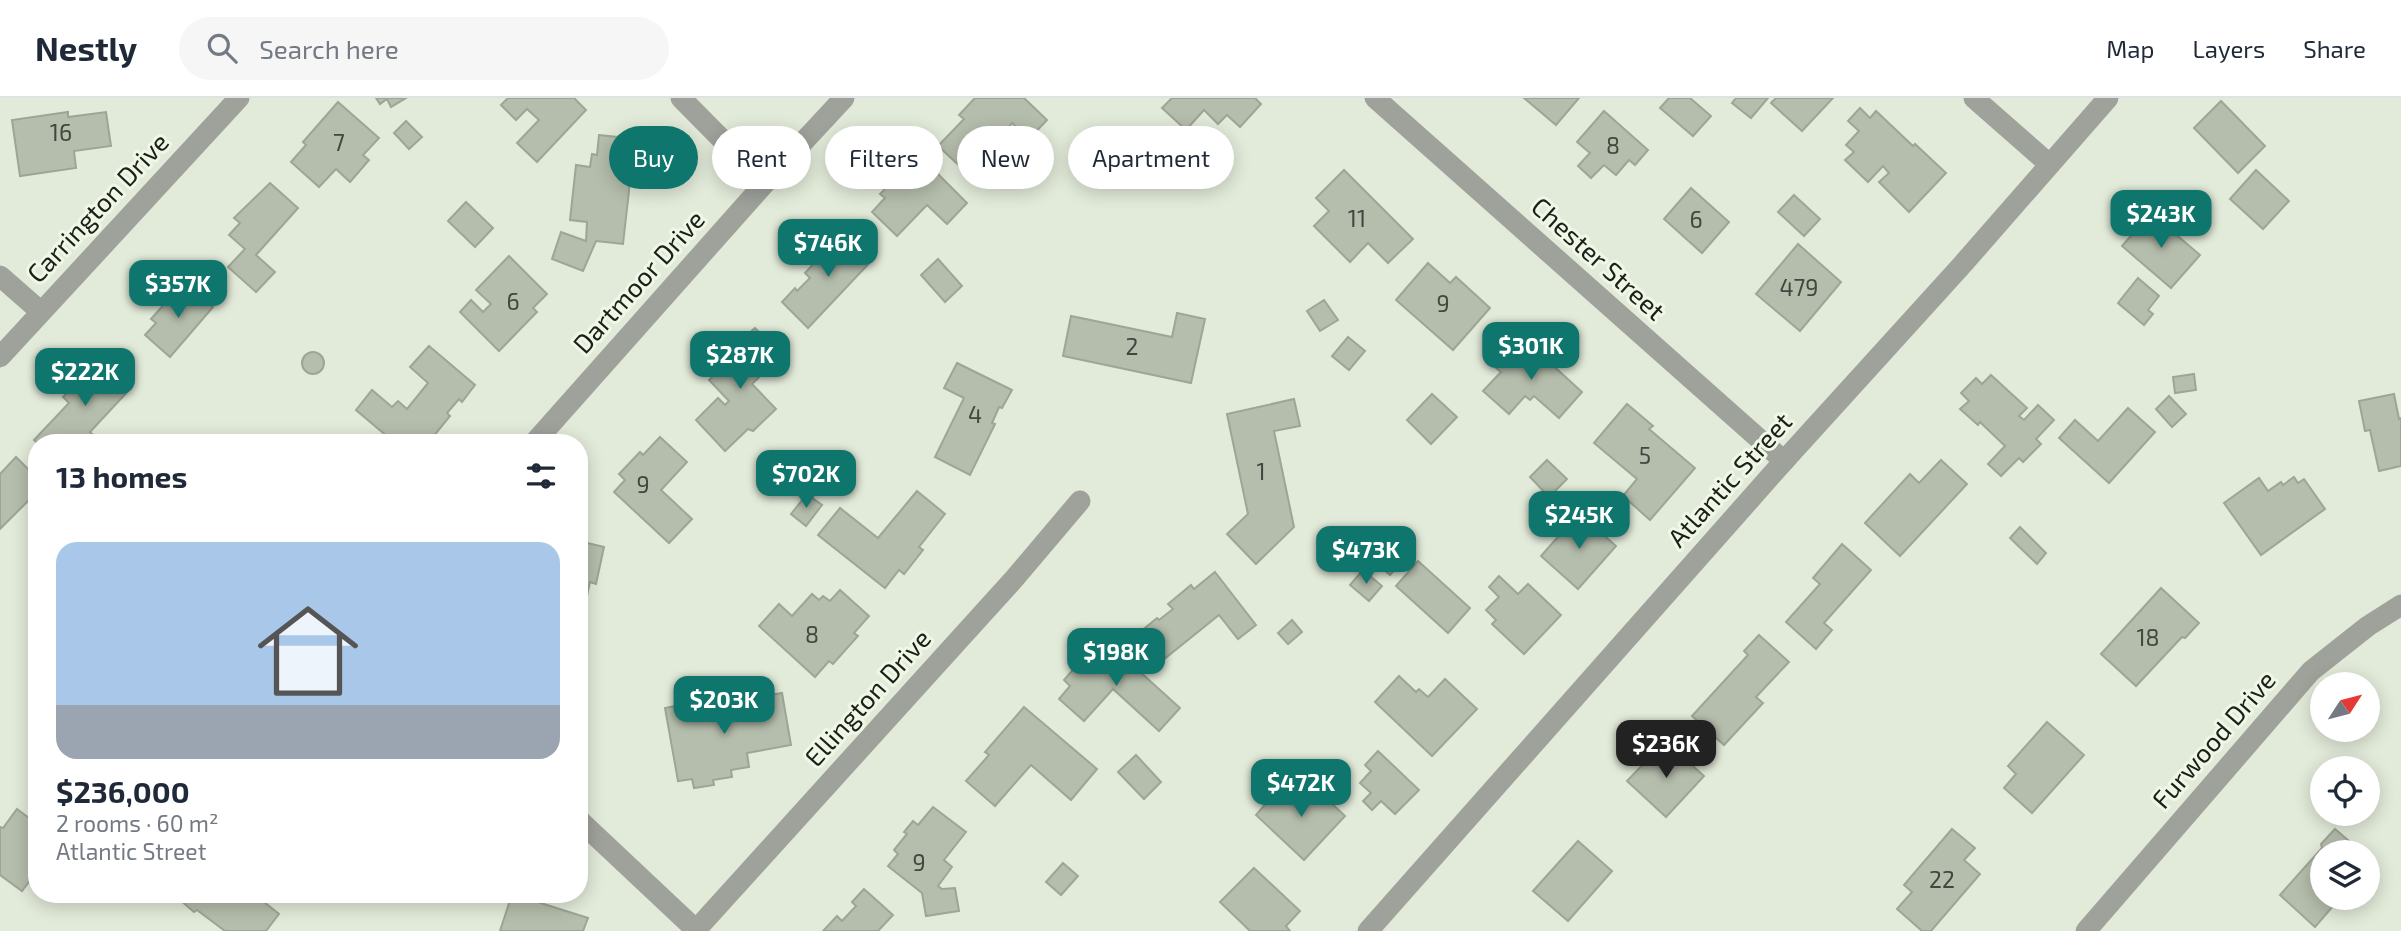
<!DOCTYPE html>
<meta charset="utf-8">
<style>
:root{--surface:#fff;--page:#f6f6f7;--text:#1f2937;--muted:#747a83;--line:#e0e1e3;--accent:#0f766e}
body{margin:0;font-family:"Exo 2",sans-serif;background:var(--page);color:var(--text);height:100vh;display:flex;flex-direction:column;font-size:26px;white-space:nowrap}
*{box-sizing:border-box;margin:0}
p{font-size:23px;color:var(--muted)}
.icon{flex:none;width:38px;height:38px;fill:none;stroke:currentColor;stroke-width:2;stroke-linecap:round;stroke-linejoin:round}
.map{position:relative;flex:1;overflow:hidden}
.drawer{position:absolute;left:28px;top:336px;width:560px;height:469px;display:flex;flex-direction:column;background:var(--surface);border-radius:28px;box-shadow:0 4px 18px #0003}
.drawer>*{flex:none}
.top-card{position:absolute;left:609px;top:28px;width:665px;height:63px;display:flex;gap:14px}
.needle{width:46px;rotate:54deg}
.fabs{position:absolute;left:2310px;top:574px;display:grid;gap:14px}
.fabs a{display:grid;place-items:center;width:70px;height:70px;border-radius:50%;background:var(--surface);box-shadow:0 4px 18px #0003;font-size:35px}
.price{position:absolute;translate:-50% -60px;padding:0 16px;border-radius:14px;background:var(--accent);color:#fff;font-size:23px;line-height:46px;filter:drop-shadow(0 2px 4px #0008)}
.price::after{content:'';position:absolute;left:50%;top:42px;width:21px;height:16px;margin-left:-10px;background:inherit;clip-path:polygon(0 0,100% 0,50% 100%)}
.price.selected{background:#222;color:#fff}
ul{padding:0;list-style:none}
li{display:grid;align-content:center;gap:14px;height:371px;padding:0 28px}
li span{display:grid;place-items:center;height:217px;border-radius:21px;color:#555}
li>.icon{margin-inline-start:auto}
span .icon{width:126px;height:126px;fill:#fffc;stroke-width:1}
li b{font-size:30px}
h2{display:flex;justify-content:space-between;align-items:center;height:84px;padding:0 28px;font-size:30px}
.chip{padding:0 24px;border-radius:32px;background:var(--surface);box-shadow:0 4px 18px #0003;font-size:24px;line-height:63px}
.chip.selected{background:var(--accent);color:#fff}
header{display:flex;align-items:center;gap:42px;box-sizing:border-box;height:98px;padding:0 35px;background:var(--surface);border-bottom:2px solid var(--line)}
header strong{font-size:33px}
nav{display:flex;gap:38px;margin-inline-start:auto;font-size:24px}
.search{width:490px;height:63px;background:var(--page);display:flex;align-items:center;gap:18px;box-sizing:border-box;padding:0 24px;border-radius:38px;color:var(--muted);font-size:26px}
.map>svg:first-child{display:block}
.building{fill:#b5bdac;stroke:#9da595;stroke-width:2}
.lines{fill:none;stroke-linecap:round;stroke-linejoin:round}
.street{stroke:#9fa29b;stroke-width:21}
.labels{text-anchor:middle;stroke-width:6;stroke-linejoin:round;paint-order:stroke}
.number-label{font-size:23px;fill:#42463e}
.street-label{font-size:26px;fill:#1c1f19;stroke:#eff7e6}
</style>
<header>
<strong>Nestly</strong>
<div class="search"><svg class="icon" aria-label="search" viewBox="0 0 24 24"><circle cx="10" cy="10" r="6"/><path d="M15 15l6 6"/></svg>Search here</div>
<nav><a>Map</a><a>Layers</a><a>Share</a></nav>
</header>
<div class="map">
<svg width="2401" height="833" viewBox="0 0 2401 833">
<rect width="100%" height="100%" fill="#e2ead9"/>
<g class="building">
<polygon points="376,0 406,0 391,9 387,1 380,6"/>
<polygon points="508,0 574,0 586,12 537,64 517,45 539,22 527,11 516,22 501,7"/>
<polygon points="975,0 1024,0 1047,22 1029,41 1012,25 1008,30 1019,42 1002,60 988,46 964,72 938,48 964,21 959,17"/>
<polygon points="1172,0 1255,0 1261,6 1240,29 1227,17 1218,26 1204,12 1186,32 1162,10"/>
<polygon points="1524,0 1579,0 1556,27"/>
<polygon points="1669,0 1690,0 1711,18 1693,38 1660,10"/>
<polygon points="1736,0 1768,0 1751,20 1732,5"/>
<polygon points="1776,0 1833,0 1802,33 1771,5"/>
<polygon points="2221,3 2265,48 2238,75 2194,30"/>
<polygon points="338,4 379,40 363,57 369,62 350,84 336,71 319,89 291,64 306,47 303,44"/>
<polygon points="1860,10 1870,20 1876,13 1913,48 1915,46 1946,75 1909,114 1879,84 1889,75 1883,68 1868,84 1845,62 1854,54 1846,47 1859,33 1848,23"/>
<polygon points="1604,13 1648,52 1635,67 1629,62 1616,77 1604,67 1591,80 1578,68 1590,55 1577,44"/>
<polygon points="68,14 68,19 106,14 111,48 74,53 76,70 20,78 12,22"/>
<polygon points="406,23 422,39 409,51 394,35"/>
<polygon points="599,37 636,41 633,61 626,60 624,74 631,75 623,146 596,143 583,173 552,161 561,134 586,143 587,124 570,122 576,67 590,69 592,56 597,57"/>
<polygon points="923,61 967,105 947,126 927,107 897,138 872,114 885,100 880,96 899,77 904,81"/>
<polygon points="1344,72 1413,141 1388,165 1368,145 1350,164 1314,128 1329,113 1316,100"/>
<polygon points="2256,72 2289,103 2263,131 2230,101"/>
<polygon points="270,85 298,110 256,157 275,174 256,194 228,169 245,151 229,137 240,125 234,120"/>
<polygon points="1691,90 1729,124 1702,155 1664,121"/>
<polygon points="1794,97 1820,121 1804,138 1778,114"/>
<polygon points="466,104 493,130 475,149 448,123"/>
<polygon points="2151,115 2200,157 2171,190 2122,148"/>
<polygon points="849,135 875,159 808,230 782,204 795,190 797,193 810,180 805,175 829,149 831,153"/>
<polygon points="1798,146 1841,184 1800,233 1756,196"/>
<polygon points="509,158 547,196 533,210 537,214 499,253 460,214 471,202 483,214 491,206 476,192"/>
<polygon points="938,161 962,188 945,204 921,177"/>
<polygon points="1428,165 1450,185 1456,179 1490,210 1453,252 1396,202"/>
<polygon points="2138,180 2159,198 2148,212 2153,216 2144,227 2118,205"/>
<polygon points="187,186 213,209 170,259 145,237 156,225 151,221 168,202 171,204"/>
<polygon points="1324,202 1338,222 1320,233 1307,213"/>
<polygon points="1177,215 1205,221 1191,285 1063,258 1071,218 1172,239"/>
<polygon points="755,230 782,257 752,286 776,311 753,333 748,331 725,353 696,322 718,300 725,307 729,303 709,282 720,271 715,266"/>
<polygon points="1348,239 1365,253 1349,272 1332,258"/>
<polygon points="1523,240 1582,294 1559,320 1534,298 1530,302 1525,298 1509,316 1483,293 1501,274 1496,270"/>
<polygon points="429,248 475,287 462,304 459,301 447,315 450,318 428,345 395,345 356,312 372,292 392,309 398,303 407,311 428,285 410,269"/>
<circle cx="313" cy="265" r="11"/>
<polygon points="102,264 130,291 90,334 101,345 37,345 34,342 69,305 63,299 85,276 88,279"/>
<polygon points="957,265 1012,292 1002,310 999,309 992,325 995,326 970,377 935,359 964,300 944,290"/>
<polygon points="2194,276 2196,292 2175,295 2173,279"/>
<polygon points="1991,277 2027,310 2019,318 2024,322 2038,307 2054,322 2036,341 2041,346 2023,364 2019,360 2001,378 1988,366 2005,348 1980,324 1978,327 1960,311 1969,303 1961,295 1976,280 1982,286"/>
<polygon points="1432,296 1457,319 1431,346 1407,322"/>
<polygon points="2394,296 2399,321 2401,320 2401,368 2379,373 2370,332 2365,333 2359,303"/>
<polygon points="2169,298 2186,316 2172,329 2156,311"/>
<polygon points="1294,301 1300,328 1274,333 1294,429 1256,466 1227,436 1248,416 1227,316"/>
<polygon points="1627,306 1653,328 1649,331 1695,370 1650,422 1623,398 1637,381 1594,345"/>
<polygon points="2128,310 2155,334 2109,385 2059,340 2075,322 2098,343"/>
<polygon points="660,339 687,364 661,392 692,421 669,445 614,394 625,382 619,376 640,354 643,357"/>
<polygon points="16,359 37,380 37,394 0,431 0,376"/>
<polygon points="1547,362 1567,381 1549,399 1530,379"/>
<polygon points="1941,362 1967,386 1900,458 1865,425 1910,376 1919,385"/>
<polygon points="2294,379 2298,385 2304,381 2325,411 2261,457 2224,405 2259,380 2268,393 2281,384 2283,387"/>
<polygon points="917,393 945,416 919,449 923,452 904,476 899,472 885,490 818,437 840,410 878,440"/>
<polygon points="807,396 822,407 806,428 791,416"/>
<polygon points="1579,415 1616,448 1578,491 1541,458"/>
<polygon points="2020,429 2046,455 2037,466 2010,440"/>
<polygon points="1387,439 1407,458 1390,477 1369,459"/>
<polygon points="579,443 604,449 596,486 590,484 584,511 579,510"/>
<polygon points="1842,446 1871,472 1824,525 1832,532 1816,551 1786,524 1820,486 1813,480"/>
<polygon points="1418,463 1470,510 1448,535 1396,488"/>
<polygon points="1363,472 1382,488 1369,503 1350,487"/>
<polygon points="1215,474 1256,527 1238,541 1219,517 1163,562 1140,534 1157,520 1159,522 1173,511 1168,506 1191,487 1194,491"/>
<polygon points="1499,478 1518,496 1528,486 1561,517 1524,556 1492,526 1496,522 1486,512 1499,499 1489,489"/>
<polygon points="2161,490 2199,525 2185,540 2182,539 2136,588 2101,556"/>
<polygon points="840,492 869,518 854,535 858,538 833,566 829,563 815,579 759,528 779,506 792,518 812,496 819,502 823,498 830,503"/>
<polygon points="1292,522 1302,534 1288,546 1278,535"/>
<polygon points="1759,537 1789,564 1756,599 1763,605 1724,647 1692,618 1748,557 1744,553"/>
<polygon points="1107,544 1180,610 1159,633 1113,591 1084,623 1059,601 1070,588 1064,582 1084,559 1089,563"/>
<polygon points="1399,578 1416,594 1419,591 1428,599 1445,581 1477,611 1432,658 1375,604"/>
<polygon points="748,595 751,614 756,613 754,600 782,595 791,647 747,655 749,669 731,672 732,679 713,682 714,687 694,690 692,681 678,683 665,610 701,603 704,620 719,618 716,600"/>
<polygon points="1024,609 1097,671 1071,702 1031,667 995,708 966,683 989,657 985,654"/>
<polygon points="2047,624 2084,657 2032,715 2004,690 2016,676 2008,668"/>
<polygon points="1671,648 1704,678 1666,719 1627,683 1653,656 1658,661"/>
<polygon points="1378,653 1419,692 1395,716 1381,703 1372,712 1363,703 1371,695 1360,685 1371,673 1365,667"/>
<polygon points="1136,657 1161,684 1144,701 1118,674"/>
<polygon points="1309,684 1345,718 1304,762 1256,717 1276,694 1289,706"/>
<polygon points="933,709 966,734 944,762 952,769 938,788 942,791 955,790 959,813 926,818 922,795 888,768 898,756 894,752 907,736 904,734 913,723 918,727"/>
<polygon points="17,711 37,726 37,773 22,793 0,777 0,729 3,730"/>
<polygon points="1952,731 1975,750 1964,762 1980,776 1931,833 1922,833 1897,811 1912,794 1904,787"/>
<polygon points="2335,731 2362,754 2322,754 2322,800 2340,800 2315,829 2280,797 2322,750 2321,746"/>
<polygon points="1578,743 1612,773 1568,823 1533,793"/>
<polygon points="1063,765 1078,778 1061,797 1046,784"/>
<polygon points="1254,770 1300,813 1286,828 1290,833 1250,833 1220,804"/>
<polygon points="864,791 893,817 878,833 823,833 837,818 842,823 856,808 852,804"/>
<polygon points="173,796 262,796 259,800 279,816 266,833 225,833 197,812 194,814"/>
<polygon points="512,796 588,820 583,833 500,833"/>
</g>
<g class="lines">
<g class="street">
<polyline points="681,0 765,85"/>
<polyline points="1375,0 1784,363"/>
<polyline points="1974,0 2049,66"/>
<polyline points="0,178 40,213"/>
<polyline points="0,259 239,0"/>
<polyline points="534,345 765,85 844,0"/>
<polyline points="579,722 696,832"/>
<polyline points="695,833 1014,481 1080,403"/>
<polyline points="1368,833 1784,363 1962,167 2108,0"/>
<polyline points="2086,833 2311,573 2368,528 2401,507"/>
</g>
</g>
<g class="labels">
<g class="number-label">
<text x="61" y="43">16</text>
<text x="339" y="53">7</text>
<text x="1613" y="56">8</text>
<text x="1357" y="129">11</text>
<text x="1696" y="130">6</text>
<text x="1799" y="198">479</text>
<text x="513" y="212">6</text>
<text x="1443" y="214">9</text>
<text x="1132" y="257">2</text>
<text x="975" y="325">4</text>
<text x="1645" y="366">5</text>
<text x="1261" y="382">1</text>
<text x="643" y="395">9</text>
<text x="812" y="545">8</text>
<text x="2148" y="548">18</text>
<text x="919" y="773">9</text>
<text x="1942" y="790">22</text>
</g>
<g class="street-label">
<text transform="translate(98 110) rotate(-47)" y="9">Carrington Drive</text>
<text transform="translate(1598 161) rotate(42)" y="9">Chester Street</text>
<text transform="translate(639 184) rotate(-48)" y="9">Dartmoor Drive</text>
<text transform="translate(1730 382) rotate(-48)" y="9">Atlantic Street</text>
<text transform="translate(868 600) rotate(-48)" y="9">Ellington Drive</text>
<text transform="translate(2214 642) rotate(-49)" y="9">Furwood Drive</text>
</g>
</g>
</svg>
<div class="fabs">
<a><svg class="needle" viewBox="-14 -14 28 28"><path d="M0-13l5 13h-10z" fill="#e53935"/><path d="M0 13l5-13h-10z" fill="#747a83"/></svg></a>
<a><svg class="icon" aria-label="locate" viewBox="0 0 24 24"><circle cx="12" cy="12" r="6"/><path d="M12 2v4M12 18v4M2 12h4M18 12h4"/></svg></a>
<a><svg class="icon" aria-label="layers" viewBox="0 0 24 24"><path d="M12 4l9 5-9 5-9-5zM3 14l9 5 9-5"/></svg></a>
</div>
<b class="price" style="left:2161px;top:152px">$243K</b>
<b class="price" style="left:828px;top:181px">$746K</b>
<b class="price" style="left:178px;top:222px">$357K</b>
<b class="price" style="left:1531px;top:284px">$301K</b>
<b class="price" style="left:740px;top:293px">$287K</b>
<b class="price" style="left:85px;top:310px">$222K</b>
<b class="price" style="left:806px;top:412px">$702K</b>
<b class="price" style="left:1579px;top:453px">$245K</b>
<b class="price" style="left:1366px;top:488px">$473K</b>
<b class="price" style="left:1116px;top:590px">$198K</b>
<b class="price" style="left:724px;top:638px">$203K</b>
<b class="price selected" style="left:1666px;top:682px">$236K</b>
<b class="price" style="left:1301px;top:721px">$472K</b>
<div class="top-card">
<a class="chip selected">Buy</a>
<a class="chip">Rent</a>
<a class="chip">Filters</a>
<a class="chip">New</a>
<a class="chip">Apartment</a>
</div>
<section class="drawer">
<h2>13 homes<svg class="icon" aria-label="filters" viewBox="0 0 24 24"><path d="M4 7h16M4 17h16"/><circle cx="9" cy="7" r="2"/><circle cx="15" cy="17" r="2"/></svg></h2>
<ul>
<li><span style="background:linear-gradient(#a9c7e8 75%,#9aa5b1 0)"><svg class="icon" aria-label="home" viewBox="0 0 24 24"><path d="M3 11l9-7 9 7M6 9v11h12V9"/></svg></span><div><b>$236,000</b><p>2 rooms · 60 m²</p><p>Atlantic Street</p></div></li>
</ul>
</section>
</div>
